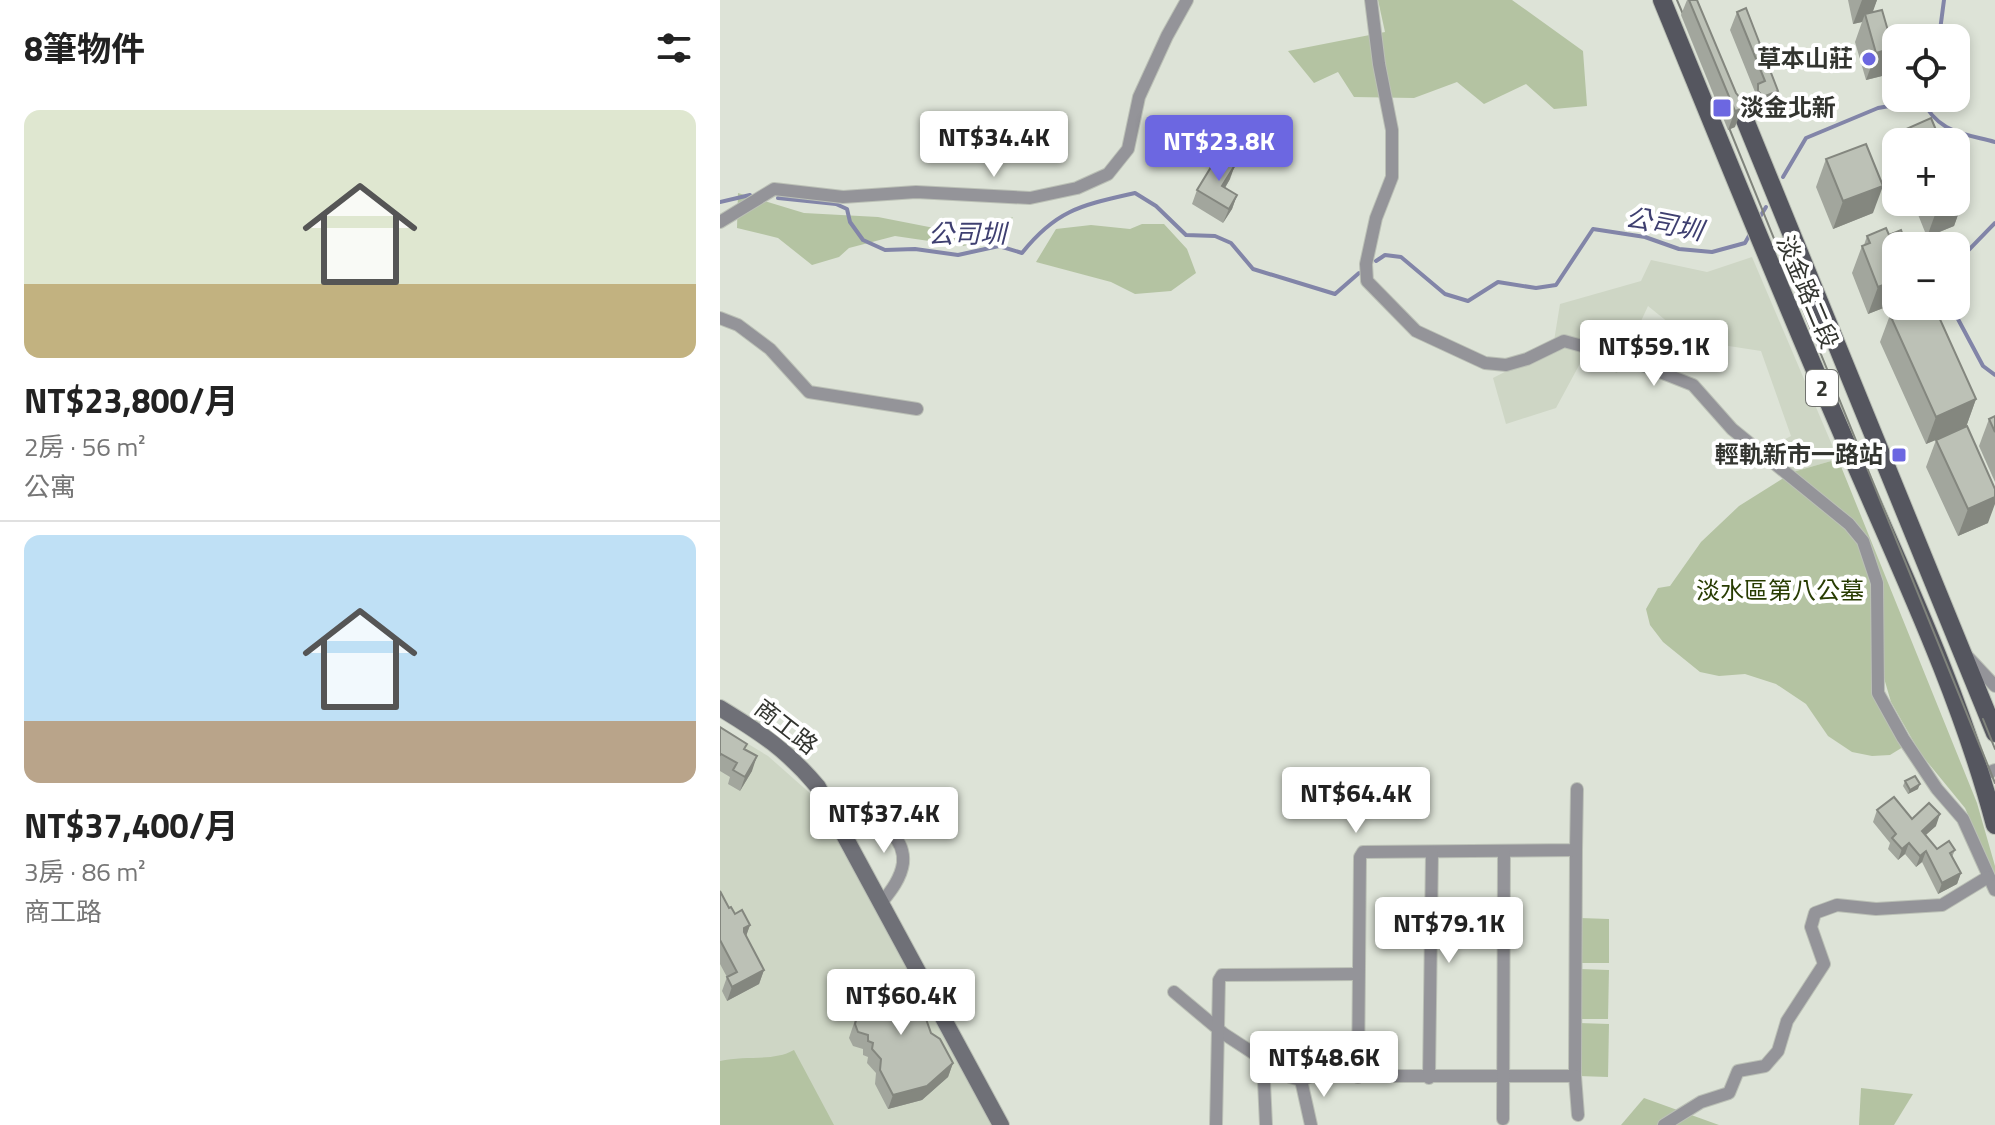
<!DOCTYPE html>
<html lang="zh-TW">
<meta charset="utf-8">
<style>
:root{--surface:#fff;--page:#f6f6f6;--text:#222;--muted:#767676;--line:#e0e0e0;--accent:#6c67e1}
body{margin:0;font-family:"Titillium Web","Noto Sans TC",sans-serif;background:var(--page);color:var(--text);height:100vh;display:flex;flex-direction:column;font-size:30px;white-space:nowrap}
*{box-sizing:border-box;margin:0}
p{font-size:26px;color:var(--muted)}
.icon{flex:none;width:44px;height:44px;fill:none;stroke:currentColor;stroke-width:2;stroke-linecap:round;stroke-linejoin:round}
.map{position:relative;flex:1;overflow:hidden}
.sheet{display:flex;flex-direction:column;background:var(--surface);width:720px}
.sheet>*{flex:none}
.fabs{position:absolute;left:1162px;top:24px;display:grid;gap:16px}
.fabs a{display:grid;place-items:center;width:88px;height:88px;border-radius:16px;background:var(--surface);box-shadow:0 4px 12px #0003;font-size:40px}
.price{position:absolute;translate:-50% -68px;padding:0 18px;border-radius:8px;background:#fff;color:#222;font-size:26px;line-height:52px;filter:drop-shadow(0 2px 4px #0008)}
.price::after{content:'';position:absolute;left:50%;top:48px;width:24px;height:18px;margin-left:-12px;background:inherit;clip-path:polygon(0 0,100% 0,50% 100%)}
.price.selected{background:var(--accent);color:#fff}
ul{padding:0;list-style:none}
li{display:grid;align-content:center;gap:16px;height:424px;padding:0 24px}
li+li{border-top:2px solid var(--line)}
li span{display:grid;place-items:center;height:248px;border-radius:16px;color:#555}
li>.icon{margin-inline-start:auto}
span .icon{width:144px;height:144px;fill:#fffc;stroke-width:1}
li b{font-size:34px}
h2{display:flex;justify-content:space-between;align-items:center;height:96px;padding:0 24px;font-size:34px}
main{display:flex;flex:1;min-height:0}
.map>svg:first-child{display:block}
.built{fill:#ced6c5}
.green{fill:#b4c3a2}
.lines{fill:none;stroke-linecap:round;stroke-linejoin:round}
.stream{stroke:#8285a8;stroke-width:4}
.street-casing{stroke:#bbc0b6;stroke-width:14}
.secondary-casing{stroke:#bbc0b6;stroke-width:18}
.primary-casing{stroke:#bbc0b6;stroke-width:20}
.street{stroke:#949499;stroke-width:12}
.secondary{stroke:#6f7077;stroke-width:16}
.primary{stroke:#55565f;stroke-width:18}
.tram{stroke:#80847c;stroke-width:2}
.wall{fill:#a2a69d}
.shaded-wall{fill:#84877f}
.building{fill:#bcc1b6;stroke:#84877f;stroke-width:2}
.poi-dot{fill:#6c67e1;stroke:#fff;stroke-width:3}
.labels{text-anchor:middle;stroke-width:8;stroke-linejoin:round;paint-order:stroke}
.shield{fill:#fff;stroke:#70726e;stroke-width:2}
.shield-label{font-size:22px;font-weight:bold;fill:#333530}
.poi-label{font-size:24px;font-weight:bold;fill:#333530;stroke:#fff;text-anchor:end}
.street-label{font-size:24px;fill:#333530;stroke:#fff}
.park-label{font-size:24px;fill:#283c02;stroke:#fff}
.water-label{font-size:26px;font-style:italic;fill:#3e3f70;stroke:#fff}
</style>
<main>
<section class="sheet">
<h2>8筆物件<svg class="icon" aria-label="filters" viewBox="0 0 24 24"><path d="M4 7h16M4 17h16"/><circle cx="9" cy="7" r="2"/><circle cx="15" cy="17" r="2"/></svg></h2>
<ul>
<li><span style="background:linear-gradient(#dfe7d0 70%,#c2b280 0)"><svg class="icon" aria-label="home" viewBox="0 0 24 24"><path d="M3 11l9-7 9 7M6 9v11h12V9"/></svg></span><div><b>NT$23,800/月</b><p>2房 · 56 m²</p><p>公寓</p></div></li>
<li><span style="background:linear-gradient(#bfe0f5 75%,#b9a48a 0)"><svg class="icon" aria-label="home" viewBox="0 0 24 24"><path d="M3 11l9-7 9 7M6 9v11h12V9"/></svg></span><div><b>NT$37,400/月</b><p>3房 · 86 m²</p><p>商工路</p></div></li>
</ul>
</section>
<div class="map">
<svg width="1275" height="1125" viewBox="0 0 1275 1125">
<rect width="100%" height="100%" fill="#dde3d7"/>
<g class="built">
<polygon points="1032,257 1118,459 1073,472 1054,445 1071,436 1041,351 970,340 928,306 897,373 863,358 836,408 786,424 773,378 833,347 840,304 921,281 931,260 987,272"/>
<polygon points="0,727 48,756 92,795 278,1125 0,1125"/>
</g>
<g class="green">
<polygon points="658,0 792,0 863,51 867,106 834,109 806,84 764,104 737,82 694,98 634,97 618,72 594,83 568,51 665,32"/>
<polygon points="18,193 84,213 158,217 250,235 293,217 280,238 243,246 175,236 129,248 119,257 92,265 58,238 17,228"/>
<polygon points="422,224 444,224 467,249 476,273 451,291 415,294 391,282 316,262 336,229 371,225 410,229"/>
<polygon points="1118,459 1257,803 1275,866 1275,876 1245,808 1200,753 1171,702 1164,678 1161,583 1139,543 1153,584 1154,694 1183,747 1170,755 1152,756 1132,752 1108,736 1086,704 1056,684 1025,674 999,676 980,672 943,642 930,625 926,609 938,588 950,586 981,542 1019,506 1073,472"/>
<polygon points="860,918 889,919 889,963 860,963"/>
<polygon points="860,969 889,970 888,1019 859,1019"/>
<polygon points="859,1023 889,1024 888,1077 858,1076"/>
<path d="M74 1050 114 1125H0V1061C25 1055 53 1062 74 1050Z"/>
<polygon points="1141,1088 1193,1094 1174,1125 1139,1125"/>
<polygon points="924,1098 999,1125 901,1125"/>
</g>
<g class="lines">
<g class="stream">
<polyline points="1219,38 1224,0"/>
<path d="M1201 98C1218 133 1242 133 1275 142"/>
<polyline points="1063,177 1086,138 1158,108 1181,104"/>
<path d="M58 198 116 204 127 209 130 222 143 240 165 250 195 249 238 255 279 246 302 253C337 209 363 205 415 193L436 206 466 235 495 236 511 243 533 269 615 294 639 273"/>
<polyline points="0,202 30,195"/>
<polyline points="1038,220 1046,207"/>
<polyline points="656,261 665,255 681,257 725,294 748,301 778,282 816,288 836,285 873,229 925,237 959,249 992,252 1025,243 1030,234"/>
<polyline points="1236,263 1275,223"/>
<polyline points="1231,306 1263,366 1275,375"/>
</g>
<defs>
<g id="street">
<polyline points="651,0 659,64 672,130 672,177 656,218 646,264 647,281 696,331 765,363 786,365 807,359 844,341 902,357 973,385 1012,429 1129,524 1143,541 1157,583 1158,693 1183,738 1217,789 1243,819 1275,890"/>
<polyline points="0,222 54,189 123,197 196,192 310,198 357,188 388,174 408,149 419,97 447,36 467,0"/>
<polyline points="0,318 18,325 50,349 89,392 197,409"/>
<polyline points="1247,656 1275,686"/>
<polyline points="1262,775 1275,770"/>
<path d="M124 831C130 829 136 825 142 824 164 821 185 840 183 863 181 878 171 891 162 902"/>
<polyline points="856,850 855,1076 858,1115"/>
<polyline points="454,992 504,1034 570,1077 581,1080 592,1076 855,1076"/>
<polyline points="543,1060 546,1125"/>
<polyline points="638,1077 640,857 643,852 856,850 857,789"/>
<polyline points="709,1078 712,852"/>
<polyline points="581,1080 591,1125"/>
<polyline points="783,1119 784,852"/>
<polyline points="496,1125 499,980 502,975 638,974"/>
<polyline points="944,1125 981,1102 1009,1093 1018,1071 1045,1066 1058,1051 1067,1021 1104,964 1091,927 1095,913 1117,905 1156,909 1222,905 1268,877"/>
</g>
<path id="secondary" d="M0 708C41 733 67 750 98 787L281 1125"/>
<g id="primary">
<path d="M942 0C1001 144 1059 288 1121 431 1176 560 1239 689 1275 825"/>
<polyline points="1025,120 1275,733"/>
</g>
</defs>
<use href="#street" class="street-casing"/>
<use href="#secondary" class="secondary-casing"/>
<use href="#primary" class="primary-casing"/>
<use href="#street" class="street"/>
<use href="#secondary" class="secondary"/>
<use href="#primary" class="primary"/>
<g class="tram">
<polyline points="957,0 971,33"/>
<polyline points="1001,108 1275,783"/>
<polyline points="1263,719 1275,749"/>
</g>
</g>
<g class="wall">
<polygon points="967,0 977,0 1016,93 1015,127 1008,130 961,15"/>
<polygon points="1128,0 1157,0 1152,12 1162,76 1146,80 1135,42 1142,22 1133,24"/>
<polygon points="1026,8 1052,109 1036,116 1031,110 1031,103 1035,92 1010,30 1017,12"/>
<polygon points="1184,130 1221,142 1179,142"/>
<polygon points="1106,159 1153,213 1113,229 1096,187"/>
<polygon points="510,179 505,188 517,195 512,209 503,223 472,204 477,190"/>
<polygon points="1244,198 1234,226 1207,237 1193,202 1236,202"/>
<polygon points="1169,235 1176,246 1176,303 1148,314 1132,273 1142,246 1144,245 1147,236"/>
<polygon points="1170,315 1256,399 1246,427 1268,523 1238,536 1206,467 1216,440 1221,438 1206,444 1160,342"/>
<polygon points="1275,416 1275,482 1259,446 1269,419"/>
<polygon points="0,727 25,749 32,771 20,791 8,784 10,777 0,771"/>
<polygon points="1185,781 1198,789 1188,794 1183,786"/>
<polygon points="1157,810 1216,826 1205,835 1217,849 1235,850 1232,857 1241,873 1237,884 1218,894 1202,862 1196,867 1185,854 1178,860 1168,849 1170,843 1153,822"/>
<polygon points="0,891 9,908 30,925 26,936 44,970 39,984 7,1001 2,991 7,977 0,964"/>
<polygon points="148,981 197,1009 211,1033 233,1063 228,1077 202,1100 168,1109 155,1084 156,1073 147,1063 148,1057 143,1055 143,1049 133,1046 129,1038"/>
</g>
<g class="shaded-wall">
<polygon points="1142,0 1157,0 1150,20 1145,14 1142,22 1133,24"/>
<polygon points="1173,48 1162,76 1146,80 1156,53"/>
<polygon points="1058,91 1052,109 1036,116 1043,97"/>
<polygon points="1022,109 1015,127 1008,130 1015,111"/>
<polygon points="515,165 510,179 497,201 502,186"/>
<polygon points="1163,186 1153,213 1113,229 1123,201"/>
<polygon points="517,195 512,209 503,223 509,209"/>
<polygon points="1244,198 1234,226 1207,237 1217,209"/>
<polygon points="1176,280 1176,303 1148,314 1158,287"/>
<polygon points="1256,399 1246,427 1206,444 1216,417"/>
<polygon points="1275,497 1275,504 1268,523 1238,536 1248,509"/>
<polygon points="37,756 32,771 20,791 25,777"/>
<polygon points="1200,784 1198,789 1188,794 1190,790"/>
<polygon points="1220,814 1216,826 1198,842 1202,831"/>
<polygon points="1189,843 1185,854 1178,860 1182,849"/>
<polygon points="1206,851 1202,862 1196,867 1200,856"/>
<polygon points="1241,873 1237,884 1218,894 1222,883"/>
<polygon points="30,925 25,939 24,928"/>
<polygon points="44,970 39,984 7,1001 12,987"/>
<polygon points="233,1063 228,1077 202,1100 168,1109 173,1095"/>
</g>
<g class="building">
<polygon points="969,0 977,0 1016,93 1020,98 1022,109 1015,111"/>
<polygon points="1026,8 1058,91 1043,97 1038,91 1038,84 1045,81 1017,12"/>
<polygon points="1162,10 1173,48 1156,53 1145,14"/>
<polygon points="1211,118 1221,142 1189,142 1184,130"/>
<polygon points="1146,144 1163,186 1123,201 1106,159"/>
<polygon points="499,154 515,165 502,186 517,195 509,209 477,190"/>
<polygon points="1236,179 1244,198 1236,202"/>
<polygon points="1214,202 1235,202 1217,209"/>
<polygon points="1166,228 1169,235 1181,230 1187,246 1176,246 1176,280 1158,287 1142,246 1150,243 1147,236"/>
<polygon points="1190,306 1214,306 1256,399 1216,417 1170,315"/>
<polygon points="1275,416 1275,432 1269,419"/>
<polygon points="1247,426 1275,489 1275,497 1248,509 1216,440"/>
<polygon points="0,727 27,744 24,749 37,756 25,777 13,770 17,763 1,754 0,755"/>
<polygon points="1195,776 1200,784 1190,790 1185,781"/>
<polygon points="1174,797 1192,819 1209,803 1220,814 1202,831 1217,849 1229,841 1235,850 1230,853 1241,873 1222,883 1206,851 1200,856 1189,843 1182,849 1172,838 1176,834 1157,810"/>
<polygon points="0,891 9,908 11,907 15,914 22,910 30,925 24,928 24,932 44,970 12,987 7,977 17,972 0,940"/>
<polygon points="152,979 195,991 199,1000 197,1009 206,1019 211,1033 220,1039 233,1063 207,1086 173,1095 160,1070 161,1059 152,1049 153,1043 148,1041 148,1035 138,1032 135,1024 148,981"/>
</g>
<g class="poi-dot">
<circle cx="1149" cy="59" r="8"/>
<rect x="992" y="98" width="20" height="20" rx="4"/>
<rect x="1171" y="447" width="16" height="16" rx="4"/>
</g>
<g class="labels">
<rect class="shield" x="1086" y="370" width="32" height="36" rx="6"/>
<g class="shield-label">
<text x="1102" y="396">2</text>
</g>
<g class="poi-label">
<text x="1133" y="67">草本山莊</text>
<text x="1020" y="116" text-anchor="start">淡金北新</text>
<text x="1163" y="463">輕軌新市一路站</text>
</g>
<g class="street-label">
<text transform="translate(1087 292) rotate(67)" y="8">淡金路二段</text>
<text transform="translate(66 727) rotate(38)" y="8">商工路</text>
</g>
<g class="park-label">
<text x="1060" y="599">淡水區第八公墓</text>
</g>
<g class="water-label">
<text transform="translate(944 224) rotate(11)" y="9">公司圳</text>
<text x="247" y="243">公司圳</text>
</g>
</g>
</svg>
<div class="fabs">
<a><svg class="icon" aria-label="locate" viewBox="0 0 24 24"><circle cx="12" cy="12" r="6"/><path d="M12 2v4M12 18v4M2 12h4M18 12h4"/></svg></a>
<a>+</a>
<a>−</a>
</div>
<b class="price" style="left:274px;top:179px">NT$34.4K</b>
<b class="price selected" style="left:499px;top:183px">NT$23.8K</b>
<b class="price" style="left:934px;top:388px">NT$59.1K</b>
<b class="price" style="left:636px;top:835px">NT$64.4K</b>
<b class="price" style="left:164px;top:855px">NT$37.4K</b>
<b class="price" style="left:729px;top:965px">NT$79.1K</b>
<b class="price" style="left:181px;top:1037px">NT$60.4K</b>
<b class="price" style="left:604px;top:1099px">NT$48.6K</b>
</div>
</main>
